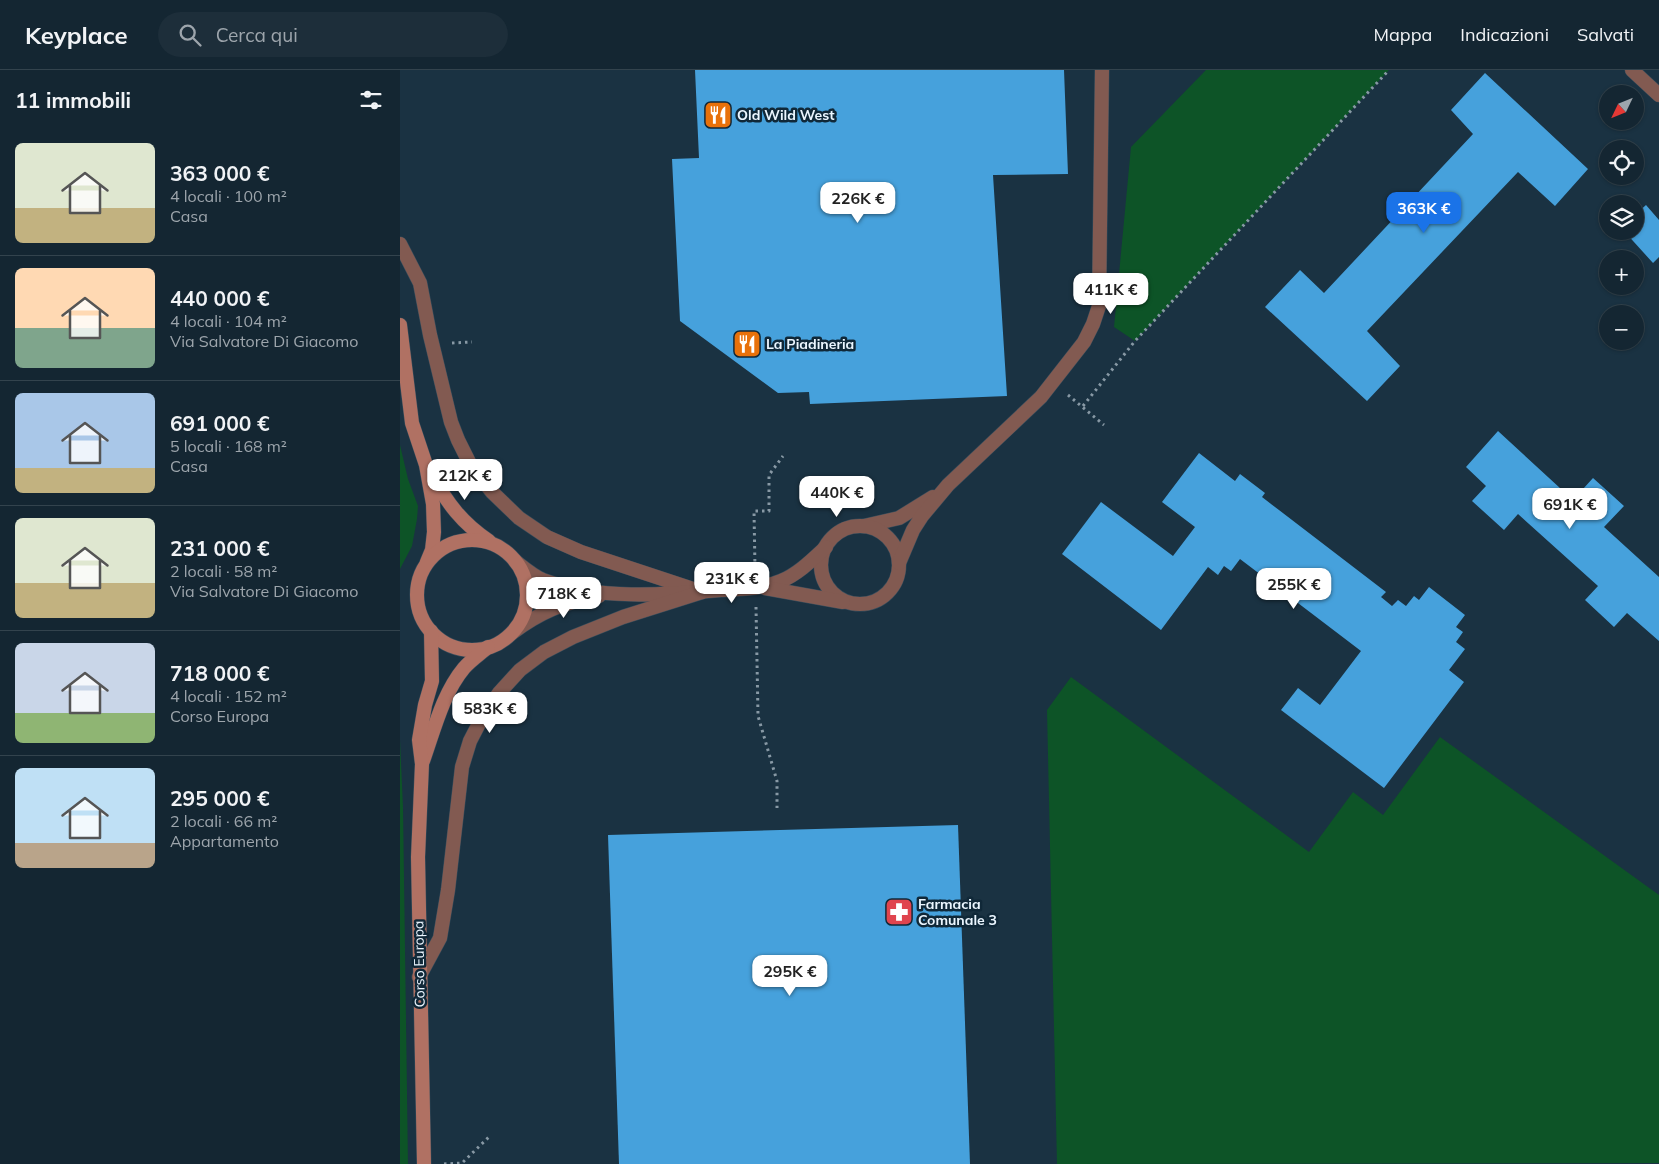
<!DOCTYPE html>
<html lang="it">
<meta charset="utf-8">
<style>
:root{--surface:#142632;--page:#1d2e3a;--text:#f1f3f6;--muted:#9da5ac;--line:#33434d;--accent:#1a73e8}
body{margin:0;font-family:Mulish,sans-serif;background:var(--page);color:var(--text);height:100vh;display:flex;flex-direction:column;font-size:19px;white-space:nowrap}
*{box-sizing:border-box;margin:0}
p{font-size:16px;color:var(--muted)}
.icon{flex:none;width:28px;height:28px;fill:none;stroke:currentColor;stroke-width:2;stroke-linecap:round;stroke-linejoin:round}
.map{position:relative;flex:1;overflow:hidden}
.drawer{display:flex;flex-direction:column;background:var(--surface);width:400px}
.drawer>*{flex:none}
.needle{width:32px;rotate:227deg}
.tools{position:absolute;left:1199px;top:15px;display:grid;gap:10px}
.tools a{display:grid;place-items:center;width:45px;height:45px;border-radius:50%;background:var(--surface);box-shadow:0 1px 4px #0004,0 0 0 1px var(--line);font-size:25px}
.price{position:absolute;translate:-50% -42px;padding:0 11px;border-radius:10px;background:#fff;color:#222;font-size:16px;line-height:32px;filter:drop-shadow(0 1px 2px #0008)}
.price::after{content:'';position:absolute;left:50%;top:30px;width:15px;height:11px;margin-left:-8px;background:inherit;clip-path:polygon(0 0,100% 0,50% 100%)}
.price.selected{background:var(--accent);color:#fff}
ul{padding:0;list-style:none}
li{display:flex;align-items:center;gap:15px;height:125px;padding:0 15px}
li+li{border-top:1px solid var(--line)}
li span{display:grid;place-items:center;flex:none;width:140px;height:100px;border-radius:8px;color:#555}
li>.icon{margin-inline-start:auto}
span .icon{width:60px;height:60px;fill:#fffc;stroke-width:1}
li b{font-size:21px}
h2{display:flex;justify-content:space-between;align-items:center;height:60px;padding:0 15px;font-size:21px}
header{display:flex;align-items:center;gap:30px;box-sizing:border-box;height:70px;padding:0 25px;background:var(--surface);border-bottom:1px solid var(--line)}
header strong{font-size:24px}
nav{display:flex;gap:28px;margin-inline-start:auto;font-size:18px}
.search{width:350px;height:45px;background:var(--page);display:flex;align-items:center;gap:12px;box-sizing:border-box;padding:0 18px;border-radius:28px;color:var(--muted);font-size:19px}
main{display:flex;flex:1;min-height:0}
.map>svg:first-child{display:block}
.green{fill:#0d5427}
.building{fill:#46a1dc}
.lines{fill:none;stroke-linecap:round;stroke-linejoin:round}
.minor-casing{stroke:#374d5c;stroke-width:15}
.secondary-casing{stroke:#374d5c;stroke-width:15}
.path{stroke:#8899a5;stroke-width:3;stroke-dasharray:2.5 4;stroke-linecap:butt}
.minor{stroke:#825a51;stroke-width:14}
.secondary{stroke:#b07163;stroke-width:14}
.labels{text-anchor:middle;stroke-width:5;stroke-linejoin:round;paint-order:stroke}
.poi-label{font-size:14px;font-weight:bold;fill:#ebf6ff;stroke:#102838;text-anchor:start}
.street-label{font-size:14px;fill:#ebf6ff;stroke:#102838}
</style>
<header>
<strong>Keyplace</strong>
<div class="search"><svg class="icon" aria-label="search" viewBox="0 0 24 24"><circle cx="10" cy="10" r="6"/><path d="M15 15l6 6"/></svg>Cerca qui</div>
<nav><a>Mappa</a><a>Indicazioni</a><a>Salvati</a></nav>
</header>
<main>
<section class="drawer">
<h2>11 immobili<svg class="icon" aria-label="filters" viewBox="0 0 24 24"><path d="M4 7h16M4 17h16"/><circle cx="9" cy="7" r="2"/><circle cx="15" cy="17" r="2"/></svg></h2>
<ul>
<li><span style="background:linear-gradient(#dfe7d0 65%,#c2b280 0)"><svg class="icon" aria-label="home" viewBox="0 0 24 24"><path d="M3 11l9-7 9 7M6 9v11h12V9"/></svg></span><div><b>363 000 €</b><p>4 locali · 100 m²</p><p>Casa</p></div></li>
<li><span style="background:linear-gradient(#ffd9b3 60%,#7fa58c 0)"><svg class="icon" aria-label="home" viewBox="0 0 24 24"><path d="M3 11l9-7 9 7M6 9v11h12V9"/></svg></span><div><b>440 000 €</b><p>4 locali · 104 m²</p><p>Via Salvatore Di Giacomo</p></div></li>
<li><span style="background:linear-gradient(#a9c7e8 75%,#c2b280 0)"><svg class="icon" aria-label="home" viewBox="0 0 24 24"><path d="M3 11l9-7 9 7M6 9v11h12V9"/></svg></span><div><b>691 000 €</b><p>5 locali · 168 m²</p><p>Casa</p></div></li>
<li><span style="background:linear-gradient(#dfe7d0 65%,#c2b280 0)"><svg class="icon" aria-label="home" viewBox="0 0 24 24"><path d="M3 11l9-7 9 7M6 9v11h12V9"/></svg></span><div><b>231 000 €</b><p>2 locali · 58 m²</p><p>Via Salvatore Di Giacomo</p></div></li>
<li><span style="background:linear-gradient(#c9d6e8 70%,#8fb573 0)"><svg class="icon" aria-label="home" viewBox="0 0 24 24"><path d="M3 11l9-7 9 7M6 9v11h12V9"/></svg></span><div><b>718 000 €</b><p>4 locali · 152 m²</p><p>Corso Europa</p></div></li>
<li><span style="background:linear-gradient(#bfe0f5 75%,#b9a48a 0)"><svg class="icon" aria-label="home" viewBox="0 0 24 24"><path d="M3 11l9-7 9 7M6 9v11h12V9"/></svg></span><div><b>295 000 €</b><p>2 locali · 66 m²</p><p>Appartamento</p></div></li>
</ul>
</section>
<div class="map">
<svg width="1259" height="1094" viewBox="0 0 1259 1094">
<rect width="100%" height="100%" fill="#1a3242"/>
<g class="green">
<polygon points="806,0 989,0 735,271 714,257 731,77"/>
<polygon points="0,375 8,409 18,436 17,449 12,476 0,499"/>
<polygon points="671,607 909,782 953,722 983,745 1040,667 1259,825 1259,1093 657,1094 647,640"/>
<polygon points="0,670 3,737 8,1094 0,1094"/>
</g>
<g class="building">
<polygon points="295,0 664,0 668,104 593,105 607,326 410,334 409,322 378,323 280,251 272,89 299,88"/>
<polygon points="1085,3 1188,99 1155,136 1118,102 967,261 1000,296 967,331 865,237 900,200 924,223 1073,64 1051,40"/>
<polygon points="1246,135 1259,150 1259,187 1253,193 1224,161 1235,161 1235,145"/>
<polygon points="1098,361 1173,430 1193,408 1224,436 1204,457 1259,507 1259,571 1227,543 1214,557 1185,530 1198,516 1118,444 1104,460 1072,431 1086,416 1066,397"/>
<polygon points="799,383 835,411 840,404 865,423 862,427 986,522 981,527 992,536 998,530 1006,536 1014,526 1019,530 1029,517 1065,545 1056,557 1063,562 1056,572 1065,579 1049,600 1064,612 984,718 881,640 898,618 920,635 961,581 840,489 831,501 824,496 818,505 808,497 761,560 662,484 701,432 773,486 795,457 762,432"/>
<polygon points="558,755 570,1094 219,1094 208,765"/>
</g>
<g class="lines">
<defs>
<g id="minor">
<polyline points="1232,0 1259,25"/>
<polyline points="0,174 20,213 30,265 51,352 58,370 70,394 92,422 119,448 147,467 181,482 302,522"/>
<polyline points="464,456 499,448 533,427"/>
<circle cx="460" cy="495" r="39"/>
<path d="M115 491C124 498 133 506 143 510 199 530 263 525 321 520 341 519 362 519 381 511 398 504 412 490 426 477"/>
<polyline points="499,493 513,460 522,446 548,415 641,327 684,272 693,254 699,236 702,0"/>
<polyline points="365,518 443,532"/>
<path d="M112 563C140 542 164 532 199 526"/>
<polyline points="19,907 40,868 48,820 62,697 70,671 84,644 99,623 120,600 144,582 173,567 223,547 302,522"/>
</g>
<g id="secondary">
<polyline points="0,255 12,353 26,395 33,434 34,462 32,480 27,492"/>
<path d="M32 405C47 433 62 453 89 471"/>
<circle cx="72" cy="525" r="55"/>
<path d="M23 691C34 660 43 623 64 598 71 590 80 584 88 577"/>
<polyline points="24,1094 18,787 22,694 19,670 25,635 32,611 31,561"/>
</g>
</defs>
<use href="#minor" class="minor-casing"/>
<use href="#secondary" class="secondary-casing"/>
<g class="path">
<polyline points="52,273 72,272"/>
<polyline points="668,325 704,355"/>
<polyline points="683,336 735,271 989,0"/>
<polyline points="355,498 354,441 369,441 369,405 383,386"/>
<polyline points="356,537 358,646 377,711 377,738"/>
<polyline points="44,1094 62,1093 90,1066"/>
</g>
<use href="#minor" class="minor"/>
<use href="#secondary" class="secondary"/>
</g>
<defs>
<symbol id="restaurant-square" viewBox="-11 -11 22 22"><rect x="-9" y="-9" width="18" height="18" rx="4" fill="#e8710a" stroke="#102838"/><path d="M-5-6h1v4h1v-4h1v4h1v-4h1v5L-1.5 .5V6h-2V.5L-5-1ZM5-6V6H3V1.5H1.5Q1.5-4 5-6Z" fill="#fff"/></symbol>
<symbol id="pharmacy-square" viewBox="-11 -11 22 22"><rect x="-9" y="-9" width="18" height="18" rx="4" fill="#e0444e" stroke="#102838"/><path d="M-2-6h4v4h4v4h-4v4h-4v-4h-4v-4h4Z" fill="#fff"/></symbol>
</defs>
<g fill-rule="evenodd">
<use href="#restaurant-square" x="302" y="29" width="32" height="32"/>
<use href="#restaurant-square" x="331" y="258" width="32" height="32"/>
<use href="#pharmacy-square" x="483" y="826" width="32" height="32"/>
</g>
<g class="labels">
<g class="poi-label">
<text x="337" y="50">Old Wild West</text>
<text x="366" y="279">La Piadineria</text>
<text x="518" y="839">Farmacia<tspan x="518" dy="16">Comunale 3</tspan></text>
</g>
<g class="street-label">
<text transform="translate(19 894) rotate(-91)" y="5">Corso Europa</text>
</g>
</g>
</svg>
<div class="tools">
<a><svg class="needle" viewBox="-14 -14 28 28"><path d="M0-13l5 13h-10z" fill="#e53935"/><path d="M0 13l5-13h-10z" fill="#9da5ac"/></svg></a>
<a><svg class="icon" aria-label="locate" viewBox="0 0 24 24"><circle cx="12" cy="12" r="6"/><path d="M12 2v4M12 18v4M2 12h4M18 12h4"/></svg></a>
<a><svg class="icon" aria-label="layers" viewBox="0 0 24 24"><path d="M12 4l9 5-9 5-9-5zM3 14l9 5 9-5"/></svg></a>
<a>+</a>
<a>−</a>
</div>
<b class="price" style="left:458px;top:154px">226K €</b>
<b class="price selected" style="left:1024px;top:164px">363K €</b>
<b class="price" style="left:711px;top:245px">411K €</b>
<b class="price" style="left:65px;top:431px">212K €</b>
<b class="price" style="left:437px;top:448px">440K €</b>
<b class="price" style="left:1170px;top:460px">691K €</b>
<b class="price" style="left:332px;top:534px">231K €</b>
<b class="price" style="left:894px;top:540px">255K €</b>
<b class="price" style="left:164px;top:549px">718K €</b>
<b class="price" style="left:90px;top:664px">583K €</b>
<b class="price" style="left:390px;top:927px">295K €</b>
</div>
</main>
